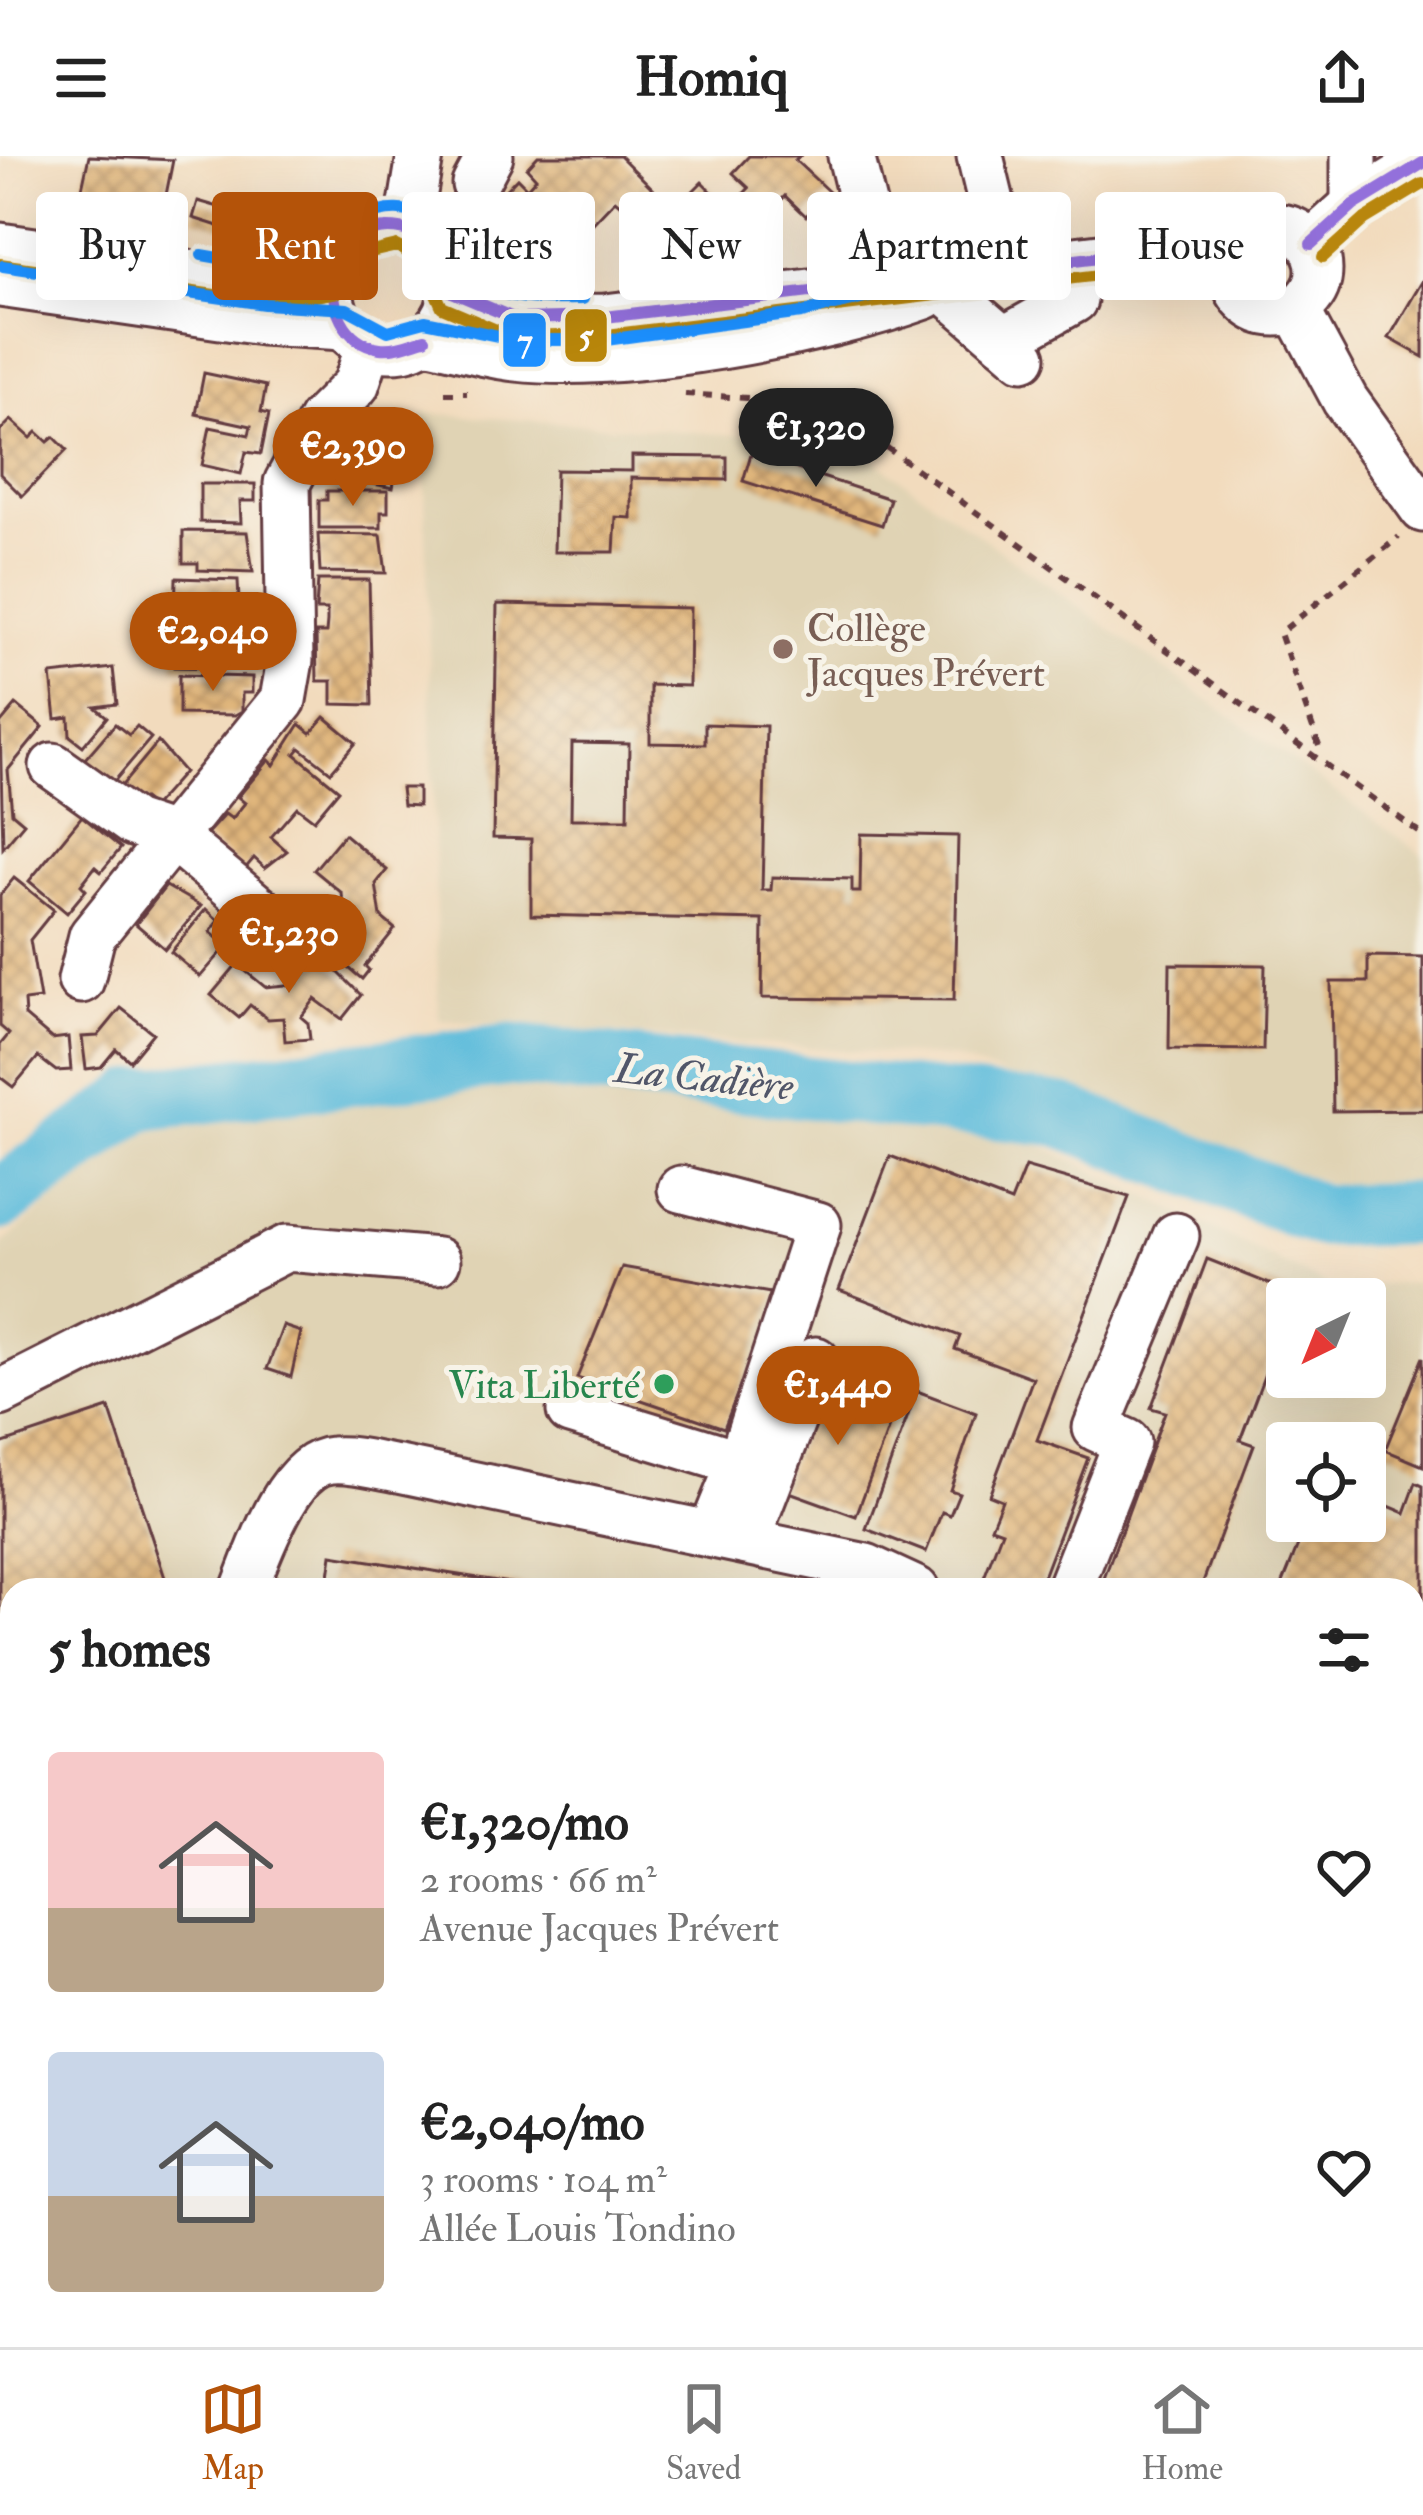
<!DOCTYPE html>
<meta charset="utf-8">
<style>
:root{--surface:#fff;--page:#f6f6f6;--text:#222;--muted:#767676;--line:#e0e0e0;--accent:#b45309}
body{margin:0;font-family:"IM FELL Double Pica",serif;background:var(--page);color:var(--text);height:100vh;display:flex;flex-direction:column;font-size:45px;white-space:nowrap}
*{box-sizing:border-box;margin:0}
p{font-size:39px;color:var(--muted)}
.icon{flex:none;width:66px;height:66px;fill:none;stroke:currentColor;stroke-width:2;stroke-linecap:round;stroke-linejoin:round}
.map{position:relative;flex:1;overflow:hidden}
.panel{position:absolute;left:0px;top:1422px;width:1425px;height:771px;display:flex;flex-direction:column;background:var(--surface);border-radius:36px 36px 0 0;box-shadow:0 12px 48px #0002}
.panel>*{flex:none}
.top-card{position:absolute;left:36px;top:36px;width:1353px;height:108px;display:flex;gap:24px}
.needle{width:78px;rotate:223deg}
.controls{position:absolute;left:1266px;top:1122px;display:grid;gap:24px}
.controls a{display:grid;place-items:center;width:120px;height:120px;border-radius:12px;background:var(--surface);box-shadow:0 12px 48px #0002;font-size:60px}
.price{position:absolute;translate:-50% -102px;padding:0 27px;border-radius:42px;background:var(--accent);color:#fff;font-size:39px;line-height:78px;filter:drop-shadow(0 3px 6px #0008)}
.price::after{content:'';position:absolute;left:50%;top:72px;width:36px;height:27px;margin-left:-18px;background:inherit;clip-path:polygon(0 0,100% 0,50% 100%)}
.price.selected{background:#222;color:#fff}
ul{padding:0;list-style:none}
li{display:flex;align-items:center;gap:36px;height:300px;padding:0 48px}
li span{display:grid;place-items:center;flex:none;width:336px;height:240px;border-radius:12px;color:#555}
li>.icon{margin-inline-start:auto}
span .icon{width:144px;height:144px;fill:#fffc;stroke-width:1}
li b{font-size:51px}
h2{display:flex;justify-content:space-between;align-items:center;height:144px;padding:0 48px;font-size:51px}
.chip{padding:0 42px;border-radius:12px;background:var(--surface);box-shadow:0 12px 48px #0002;font-size:42px;line-height:108px}
.chip.selected{background:var(--accent);color:#fff}
header{display:flex;justify-content:space-between;align-items:center;height:156px;padding:0 48px;background:var(--surface);font-size:54px;font-weight:700}
.tab-bar{display:flex;justify-content:space-around;align-items:center;height:168px;border-top:3px solid var(--line);background:var(--surface);font-size:33px;color:var(--muted)}
.tab-bar a{display:grid;justify-items:center;gap:6px}
.tab-bar .selected{color:var(--accent)}
.map>svg:first-child{display:block}
.built{fill:#e0d3b4;fill-rule:evenodd}
.lines{fill:none;stroke-linecap:round;stroke-linejoin:round}
.river{stroke:#5dbcdb;stroke-width:63}
.building{fill:url(#building-cross-hatch);fill-rule:evenodd}
.minor-casing{stroke:#633b41;stroke-width:51}
.major-casing{stroke:#633b41;stroke-width:63}
.path{stroke:#633b41;stroke-width:6;stroke-dasharray:9 9;stroke-linecap:butt}
.minor{stroke:#fff;stroke-width:45}
.major{stroke:#fff;stroke-width:57}
.bus-1-casing{stroke:#f7f3e8;stroke-width:21}
.bus-2-casing{stroke:#f7f3e8;stroke-width:21}
.bus-3-casing{stroke:#f7f3e8;stroke-width:21}
.bus-1{stroke:#9370db;stroke-width:12}
.bus-2{stroke:#b8860b;stroke-width:12}
.bus-3{stroke:#1e90ff;stroke-width:12}
.education-dot{fill:#8d6e63;stroke:#f7f3e8;stroke-width:4.5}
.leisure-dot{fill:#2e9e5b;stroke:#f7f3e8;stroke-width:4.5}
.labels{text-anchor:middle;stroke-width:10;stroke-linejoin:round;paint-order:stroke}
.education-label{font-size:39px;fill:#785e54;stroke:#f7f3e8;text-anchor:start}
.leisure-label{font-size:39px;fill:#27864d;stroke:#f7f3e8;text-anchor:end}
.water-label{font-size:42px;font-style:italic;fill:#515669;stroke:#f7f3e8}
.line-badge{stroke:#f7f3e8;stroke-width:4.5}
.badge-label{font-size:33px;text-anchor:middle;font-weight:bold;fill:#fff}
</style>
<header><svg class="icon" aria-label="menu" viewBox="0 0 24 24"><path d="M4 6h16M4 12h16M4 18h16"/></svg>Homiq<svg class="icon" aria-label="share" viewBox="0 0 24 24"><path d="M12 15V3M7 8l5-5 5 5M5 13v7h14v-7"/></svg></header>
<div class="map">
<svg width="1423" height="2191" viewBox="0 0 1423 2191">
<defs>
<pattern id="building-cross-hatch" width="8" height="8" patternUnits="userSpaceOnUse" patternTransform="scale(3)"><rect width="8" height="8" fill="#e0b67c"/><path d="M0 0l8 8M0 8l8-8" fill="none" stroke="#b89366"/></pattern>
</defs>
<rect width="100%" height="100%" fill="#f7f3e8"/>
<filter id="ink" filterUnits="userSpaceOnUse"><feTurbulence type="fractalNoise" baseFrequency=".00833" numOctaves="2"/><feDisplacementMap in="SourceGraphic" scale="24" xChannelSelector="R" yChannelSelector="G"/><feConvolveMatrix kernelMatrix="1 2 1 2 8 2 1 2 1" color-interpolation-filters="sRGB"/></filter>
<filter id="wash" filterUnits="userSpaceOnUse"><feTurbulence type="fractalNoise" baseFrequency=".004" numOctaves="4" result="noise"/><feDisplacementMap in="SourceGraphic" scale="48" xChannelSelector="R" yChannelSelector="G"/><feGaussianBlur stdDeviation="2.7" result="paint"/><feColorMatrix in="noise" values="0 0 0 0 0 0 0 0 0 0 0 0 0 0 0 0 0 1.4 0 .05"/><feComposite in="paint" operator="in"/></filter>
<g filter="url(#wash)">
<rect width="100%" height="100%" fill="#f2dbbd"/>
<g class="built">
<polygon points="423,257 851,287 1423,699 1423,1034 1376,1043 952,902 439,864"/>
<path d="M517 916 975 957 1331 1131 1423 1126V1735L1413 1734V1434H12V1798L0 1802V1090L147 963ZM1287 1143H1365V1221H1287ZM1287 1287H1365V1365H1287Z"/>
<polygon points="1413,1810 1423,1811 1423,1938 1413,1964"/>
<polygon points="1423,1977 1423,2179 1413,2175 1413,2002"/>
<polygon points="511,2181 1327,2181 1323,2191 534,2191"/>
</g>
<g class="lines">
<polyline class="river" points="0,1043 137,944 512,899 1060,959 1321,1060 1423,1057"/>
</g>
<g id="blocks">
<g class="building">
<polygon points="89,0 173,4 163,54 81,37"/>
<polygon points="538,0 620,0 662,42 656,47 669,59 702,26 726,50 693,83 686,74 671,90 615,44 556,106 531,82 526,86 489,51 517,22 527,32 536,22 527,12"/>
<polygon points="749,0 800,0 795,4 829,36 806,60 785,40 753,74 730,52 749,32 733,17"/>
<polygon points="198,45 246,59 240,77 193,62"/>
<polygon points="1423,124 1423,201 1389,182"/>
<polygon points="204,217 266,230 261,256 269,258 261,298 246,296 241,318 202,309 210,271 249,279 251,270 196,258"/>
<polygon points="11,264 31,282 37,276 48,286 54,281 67,294 22,340 0,318 0,275"/>
<polygon points="340,279 400,291 393,332 324,318 327,301 335,302"/>
<polygon points="751,298 890,343 882,369 743,325"/>
<polygon points="632,300 727,301 727,324 631,322 631,362 616,361 614,396 554,396 556,314 632,315"/>
<polygon points="200,328 255,328 255,345 240,345 241,367 200,366"/>
<polygon points="327,335 388,335 388,356 381,356 381,372 319,372 319,344 327,344"/>
<polygon points="183,375 247,376 253,416 198,414 198,407 183,407"/>
<polygon points="318,378 381,379 386,417 320,416"/>
<polygon points="176,422 238,424 239,446 248,447 247,489 231,489 230,512 174,511 175,471 229,472 230,463 175,462"/>
<polygon points="318,424 369,424 372,549 332,548 332,525 317,525 316,477 326,477 327,466 327,454 316,454"/>
<path d="M497 448 690 452 689 530 650 529V587L705 588V568L766 570 762 734H771L772 721 852 723V736H860L861 678 958 680 954 844 762 842 763 764 531 759V683L493 682ZM572 587 629 588 628 663H571Z"/>
<polygon points="113,512 117,548 95,551 107,561 83,590 70,580 69,561 56,563 51,519"/>
<polygon points="179,519 252,521 252,537 242,537 242,555 235,559 179,558"/>
<polygon points="16,549 43,571 8,614 12,657 24,667 3,692 0,568"/>
<polygon points="325,561 356,587 331,616 300,592 295,598 339,634 314,664 297,651 271,681 287,695 265,712 254,702 244,714 204,681 225,658 232,663 245,647 238,641 269,604 274,609 300,568 311,577"/>
<polygon points="115,568 129,579 137,570 151,582 112,628 84,604"/>
<polygon points="158,586 184,616 153,651 143,643 137,649 119,633"/>
<polygon points="401,632 418,632 418,650 403,649"/>
<polygon points="82,660 121,692 101,716 95,711 81,729 86,734 67,757 29,725"/>
<polygon points="344,678 387,714 376,728 381,761 395,773 365,810 369,814 362,823 320,788 344,760 342,737 314,714"/>
<polygon points="14,722 54,754 30,784 40,843 24,845 25,860 52,883 68,881 71,914 56,915 38,901 13,931 0,921 0,889 9,878 0,870 0,739"/>
<polygon points="166,730 201,750 165,793 136,768"/>
<polygon points="206,753 219,765 210,776 227,790 200,821 171,796"/>
<polygon points="320,798 361,839 342,863 315,843 301,861 308,867 310,883 285,885 283,862 268,863 250,849 239,862 211,839 237,808 265,831 296,828"/>
<polygon points="1368,800 1423,801 1423,954 1333,955 1331,826 1368,826"/>
<polygon points="1170,808 1265,809 1263,894 1169,893"/>
<polygon points="121,852 153,877 130,905 116,893 101,911 86,913 82,881 98,880"/>
<polygon points="890,1000 1011,1046 1025,1011 1129,1041 1037,1284 1088,1302 1038,1434 980,1432 1002,1375 991,1371 1002,1344 989,1339 1033,1222 955,1193 960,1180 839,1134"/>
<polygon points="1207,1103 1295,1138 1287,1143 1287,1159 1240,1284 1254,1289 1200,1434 1119,1434 1102,1428 1165,1256 1151,1252"/>
<polygon points="622,1111 776,1138 724,1272 577,1222"/>
<polygon points="283,1170 301,1176 291,1221 267,1213"/>
<polygon points="1423,1201 1423,1310 1385,1294"/>
<polygon points="821,1224 896,1252 856,1360 781,1333"/>
<polygon points="917,1235 976,1257 950,1334 959,1337 950,1359 942,1356 926,1396 866,1373"/>
<polygon points="109,1252 169,1434 12,1434 12,1489 0,1493 0,1288"/>
<polygon points="1416,1327 1423,1330 1423,1585 1413,1581 1413,1434 1280,1434 1308,1365 1365,1365 1365,1340 1405,1357"/>
<polygon points="332,1399 535,1431 534,1434 327,1434"/>
<polygon points="9,2017 12,2037 0,2049 0,2025"/>
<polygon points="5,2091 12,2098 12,2123 5,2130 0,2123 0,2096"/>
<polygon points="52,2181 83,2181 84,2188 61,2191"/>
<polygon points="935,2181 1288,2181 1284,2191 931,2191"/>
</g>
</g>
</g>
<g filter="url(#ink)">
<use href="#blocks" fill-opacity="0" stroke="#633b41" stroke-width="3"/>
<g class="lines">
<defs>
<g id="minor">
<polyline points="851,0 864,52"/>
<polyline points="980,0 1007,111"/>
<polyline points="1354,0 1354,49"/>
<polyline points="475,28 490,0"/>
<circle cx="1276" cy="114" r="43"/>
<circle cx="391" cy="132" r="61"/>
<polyline points="408,73 420,0"/>
<polyline points="1311,88 1354,49 1423,7"/>
<polyline points="0,90 271,129 331,120"/>
<polyline points="0,128 262,166 344,171"/>
<polyline points="944,133 1023,201"/>
<polyline points="452,136 516,163 605,161 1157,94 1234,106"/>
<polyline points="1296,153 1345,244 1423,353"/>
<path d="M425 183C455 189 486 199 516 202 627 214 819 178 925 140"/>
<polyline points="1003,184 1074,144"/>
<polyline points="53,610 133,667 172,680 290,779"/>
<polyline points="81,824 92,780 283,544 290,504 287,327 321,264 356,229 369,189"/>
<polyline points="681,1033 818,1069 740,1307"/>
<polyline points="0,1237 287,1092 437,1105"/>
<polyline points="570,1255 740,1307 711,1378"/>
<polyline points="746,1385 816,1204"/>
<path d="M244 1434C258 1398 288 1307 332 1304 353 1302 379 1310 399 1313L866 1411 916 1434"/>
<polyline points="1069,1434 1127,1286 1096,1272 1176,1080"/>
<polyline points="0,2168 15,2191"/>
<polyline points="237,2181 264,2191"/>
<polyline points="616,2181 638,2191"/>
<polyline points="124,2191 127,2181"/>
<polyline points="301,2191 305,2181"/>
<polyline points="804,2191 808,2181"/>
<polyline points="899,2191 903,2181"/>
</g>
<g id="major">
<polyline points="1413,1788 1423,1789"/>
<polyline points="0,1798 12,1795"/>
<polyline points="405,2191 411,2181"/>
</g>
</defs>
<use href="#minor" class="minor-casing"/>
<use href="#major" class="major-casing"/>
<g class="path">
<polyline points="445,237 467,237"/>
<polyline points="685,238 825,247 1423,679"/>
<polyline points="1319,590 1280,477 1399,381"/>
</g>
<use href="#minor" class="minor"/>
<use href="#major" class="major"/>
<defs>
<g id="bus-1">
<polyline points="1311,88 1354,49 1423,7"/>
<polyline points="452,136 516,163 605,161 1157,94 1234,106"/>
<path d="M425 183C411 187 394 194 380 192 306 180 324 45 415 77 441 86 449 111 452 136"/>
</g>
<g id="bus-2">
<polyline points="1323,101 1365,63 1423,28"/>
<polyline points="0,108 270,147 339,136 371,96 397,90 420,103 442,151 513,181 607,179 1157,112 1231,124"/>
</g>
<g id="bus-3">
<path d="M202 99 271 111 320 104C345 56 409 32 448 80 459 93 461 120 475 127 508 145 547 144 583 143"/>
<polyline points="3,110 264,148 347,153 388,175 425,165 518,184 606,184 802,157 874,140"/>
</g>
</defs>
<use href="#bus-1" class="bus-1-casing"/>
<use href="#bus-2" class="bus-2-casing"/>
<use href="#bus-3" class="bus-3-casing"/>
<use href="#bus-1" class="bus-1"/>
<use href="#bus-2" class="bus-2"/>
<use href="#bus-3" class="bus-3"/>
</g>
</g>
<circle class="education-dot" cx="783" cy="493" r="12"/>
<circle class="leisure-dot" cx="664" cy="1228" r="12"/>
<g class="labels">
<g class="education-label">
<text x="807" y="485">Collège<tspan x="807" dy="45">Jacques Prévert</tspan></text>
</g>
<g class="leisure-label">
<text x="640" y="1242">Vita Liberté</text>
</g>
<g class="water-label">
<text transform="translate(704 920) rotate(6)" y="15">La Cadière</text>
</g>
</g>
<g class="line-badge">
<rect x="563" y="151" width="46" height="57" rx="12" fill="#b8860b"/>
<rect x="501" y="155" width="47" height="58" rx="12" fill="#1e90ff"/>
</g>
<g class="badge-label">
<text x="586" y="191">5</text>
<text x="525" y="196">7</text>
</g>
</svg>
<div class="controls">
<a><svg class="needle" viewBox="-14 -14 28 28"><path d="M0-13l5 13h-10z" fill="#e53935"/><path d="M0 13l5-13h-10z" fill="#767676"/></svg></a>
<a><svg class="icon" aria-label="locate" viewBox="0 0 24 24"><circle cx="12" cy="12" r="6"/><path d="M12 2v4M12 18v4M2 12h4M18 12h4"/></svg></a>
</div>
<b class="price selected" style="left:816px;top:334px">€1,320</b>
<b class="price" style="left:353px;top:353px">€2,390</b>
<b class="price" style="left:213px;top:538px">€2,040</b>
<b class="price" style="left:289px;top:840px">€1,230</b>
<b class="price" style="left:838px;top:1292px">€1,440</b>
<div class="top-card">
<a class="chip">Buy</a>
<a class="chip selected">Rent</a>
<a class="chip">Filters</a>
<a class="chip">New</a>
<a class="chip">Apartment</a>
<a class="chip">House</a>
</div>
<section class="panel">
<h2>5 homes<svg class="icon" aria-label="filters" viewBox="0 0 24 24"><path d="M4 7h16M4 17h16"/><circle cx="9" cy="7" r="2"/><circle cx="15" cy="17" r="2"/></svg></h2>
<ul>
<li><span style="background:linear-gradient(#f6c9c9 65%,#b9a48a 0)"><svg class="icon" aria-label="home" viewBox="0 0 24 24"><path d="M3 11l9-7 9 7M6 9v11h12V9"/></svg></span><div><b>€1,320/mo</b><p>2 rooms · 66 m²</p><p>Avenue Jacques Prévert</p></div><svg class="icon" aria-label="heart" viewBox="0 0 24 24"><path d="M12 20l-8-8c-3-5 5-10 8-4 3-6 11-1 8 4z"/></svg></li>
<li><span style="background:linear-gradient(#c9d6e8 60%,#b9a48a 0)"><svg class="icon" aria-label="home" viewBox="0 0 24 24"><path d="M3 11l9-7 9 7M6 9v11h12V9"/></svg></span><div><b>€2,040/mo</b><p>3 rooms · 104 m²</p><p>Allée Louis Tondino</p></div><svg class="icon" aria-label="heart" viewBox="0 0 24 24"><path d="M12 20l-8-8c-3-5 5-10 8-4 3-6 11-1 8 4z"/></svg></li>
</ul>
</section>
</div>
<nav class="tab-bar">
<a class="selected"><svg class="icon" aria-label="map" viewBox="0 0 24 24"><path d="M3 6l6-2 6 2 6-2v14l-6 2-6-2-6 2zM9 4v14M15 6v14"/></svg>Map</a>
<a><svg class="icon" aria-label="saved" viewBox="0 0 24 24"><path d="M7 4h10v16l-5-4-5 4z"/></svg>Saved</a>
<a><svg class="icon" aria-label="home" viewBox="0 0 24 24"><path d="M3 11l9-7 9 7M6 9v11h12V9"/></svg>Home</a>
</nav>
